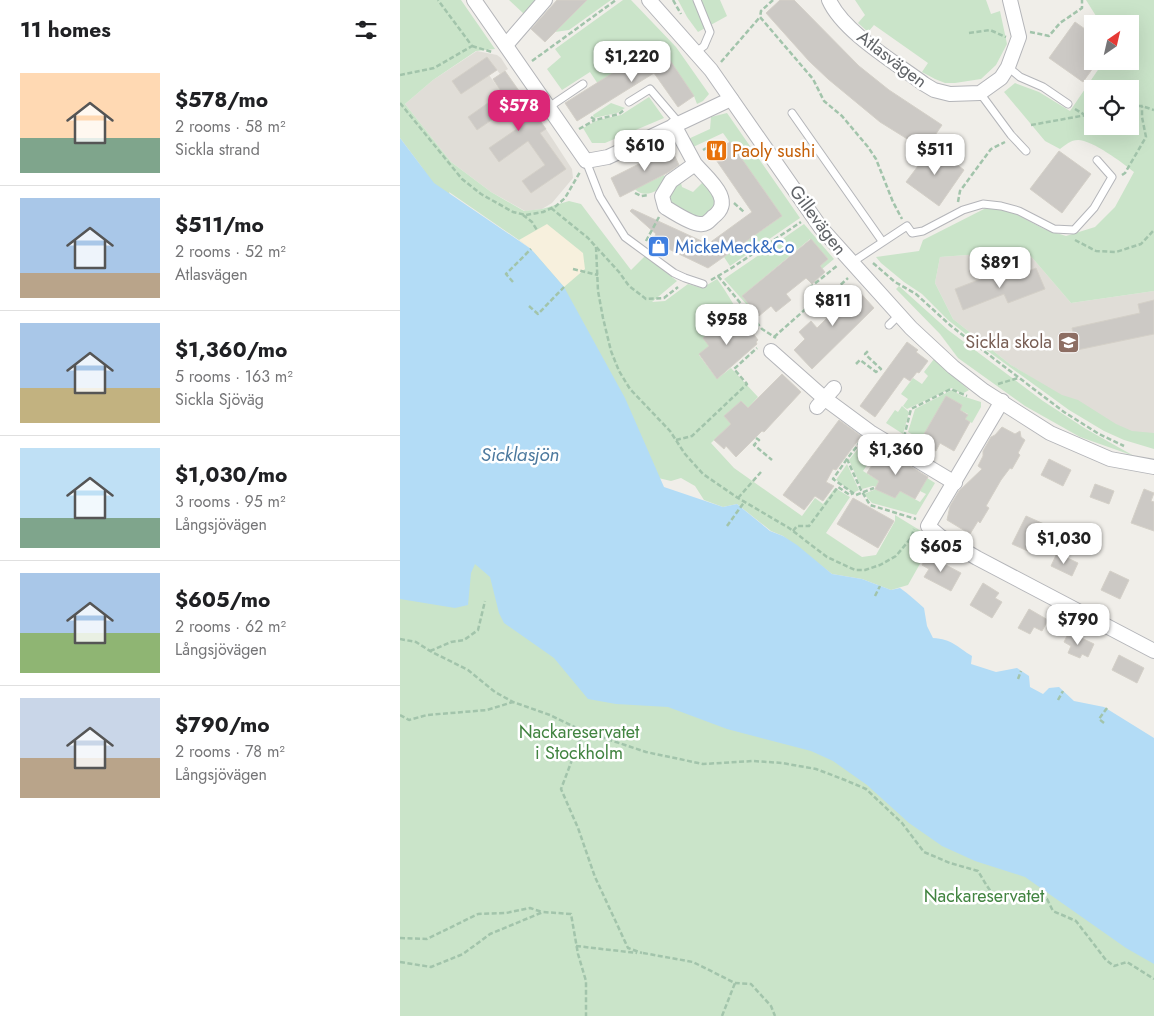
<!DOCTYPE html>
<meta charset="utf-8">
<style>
:root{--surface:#fff;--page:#f2f2f2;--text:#202124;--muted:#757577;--line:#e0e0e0;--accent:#db2777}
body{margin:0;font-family:Jost,sans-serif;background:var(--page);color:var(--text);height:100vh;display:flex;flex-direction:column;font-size:19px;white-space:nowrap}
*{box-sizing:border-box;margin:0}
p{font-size:16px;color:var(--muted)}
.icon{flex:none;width:28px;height:28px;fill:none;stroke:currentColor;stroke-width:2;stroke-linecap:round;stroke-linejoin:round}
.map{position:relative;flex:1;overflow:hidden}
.details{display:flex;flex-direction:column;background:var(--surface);width:400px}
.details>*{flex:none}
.needle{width:32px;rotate:34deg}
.tools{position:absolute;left:684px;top:15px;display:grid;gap:10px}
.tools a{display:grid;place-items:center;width:55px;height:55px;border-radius:0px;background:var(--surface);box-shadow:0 5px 20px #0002;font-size:25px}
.price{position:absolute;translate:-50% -42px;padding:0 11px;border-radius:10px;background:#fff;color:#222;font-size:16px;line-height:32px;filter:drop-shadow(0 1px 2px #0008)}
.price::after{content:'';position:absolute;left:50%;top:30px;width:15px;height:11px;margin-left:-8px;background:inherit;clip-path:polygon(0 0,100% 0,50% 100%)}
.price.active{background:var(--accent);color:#fff}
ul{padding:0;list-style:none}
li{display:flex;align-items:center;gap:15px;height:125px;padding:0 20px}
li+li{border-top:1px solid var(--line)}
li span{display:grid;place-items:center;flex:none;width:140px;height:100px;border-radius:0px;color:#555}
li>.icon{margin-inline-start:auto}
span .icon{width:60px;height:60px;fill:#fffc;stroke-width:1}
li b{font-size:21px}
h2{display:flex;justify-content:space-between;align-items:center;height:60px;padding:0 20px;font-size:21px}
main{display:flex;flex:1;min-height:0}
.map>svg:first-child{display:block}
.education{fill:#e0ddd7}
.green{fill:#cae4c9;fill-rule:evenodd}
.sand{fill:#f7f0dd}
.water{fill:#b3dcf6}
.building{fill:#ccc9c5;stroke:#d4d0c8}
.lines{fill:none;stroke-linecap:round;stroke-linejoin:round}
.lane-casing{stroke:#b4b5b9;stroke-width:9}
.street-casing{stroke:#b4b5b9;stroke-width:16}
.path{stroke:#a2c4ab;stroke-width:2.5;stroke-dasharray:5 2.5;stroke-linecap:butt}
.lane{stroke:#fff;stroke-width:7}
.street{stroke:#fff;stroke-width:14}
.labels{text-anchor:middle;stroke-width:5;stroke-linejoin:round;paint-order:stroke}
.street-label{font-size:18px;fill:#606367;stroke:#fff}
.food-label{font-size:18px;fill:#c56008;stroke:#fff;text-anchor:start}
.shop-label{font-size:18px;fill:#366cbe;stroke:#fff;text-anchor:start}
.education-label{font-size:18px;fill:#785e54;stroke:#fff;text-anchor:end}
.park-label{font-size:18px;fill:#428441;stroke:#fff}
.water-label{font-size:19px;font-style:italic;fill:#4c799e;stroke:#fff}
</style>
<main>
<section class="details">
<h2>11 homes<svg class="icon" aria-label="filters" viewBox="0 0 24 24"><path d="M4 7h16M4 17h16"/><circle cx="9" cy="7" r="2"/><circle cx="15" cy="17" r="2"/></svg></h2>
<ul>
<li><span style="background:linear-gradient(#ffd9b3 65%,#7fa58c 0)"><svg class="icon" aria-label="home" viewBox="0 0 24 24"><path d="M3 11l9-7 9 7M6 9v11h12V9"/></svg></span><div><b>$578/mo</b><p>2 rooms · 58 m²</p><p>Sickla strand</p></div></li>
<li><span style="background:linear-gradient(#a9c7e8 75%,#b9a48a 0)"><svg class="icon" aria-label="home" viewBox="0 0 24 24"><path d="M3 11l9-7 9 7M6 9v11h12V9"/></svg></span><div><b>$511/mo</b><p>2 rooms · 52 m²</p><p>Atlasvägen</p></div></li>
<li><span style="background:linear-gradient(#a9c7e8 65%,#c2b280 0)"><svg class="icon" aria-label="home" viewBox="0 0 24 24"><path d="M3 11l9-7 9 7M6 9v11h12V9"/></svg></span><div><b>$1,360/mo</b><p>5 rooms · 163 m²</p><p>Sickla Sjöväg</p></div></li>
<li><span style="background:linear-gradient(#bfe0f5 70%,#7fa58c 0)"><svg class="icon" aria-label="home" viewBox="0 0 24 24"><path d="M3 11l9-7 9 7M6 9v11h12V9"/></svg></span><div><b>$1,030/mo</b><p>3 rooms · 95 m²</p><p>Långsjövägen</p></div></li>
<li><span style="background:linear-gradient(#a9c7e8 60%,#8fb573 0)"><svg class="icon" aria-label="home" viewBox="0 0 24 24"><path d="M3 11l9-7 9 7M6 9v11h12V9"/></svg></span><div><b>$605/mo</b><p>2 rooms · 62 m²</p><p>Långsjövägen</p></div></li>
<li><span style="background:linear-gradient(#c9d6e8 60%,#b9a48a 0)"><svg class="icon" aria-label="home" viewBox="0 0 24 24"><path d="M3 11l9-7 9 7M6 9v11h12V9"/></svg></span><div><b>$790/mo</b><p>2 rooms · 78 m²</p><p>Långsjövägen</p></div></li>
</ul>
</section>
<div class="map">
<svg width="754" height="1016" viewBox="0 0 754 1016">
<rect width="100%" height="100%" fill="#f0eee9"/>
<g class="education">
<polygon points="77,51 97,55 101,58 108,69 100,74 87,57 52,81 61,94 89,75 102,93 68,117 77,130 112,106 124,124 99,162 128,141 145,165 122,181 131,193 165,169 140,133 146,129 172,169 173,178 152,203 142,209 125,211 91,192 51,162 5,104 33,80"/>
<polygon points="607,252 629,254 671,303 754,291 754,443 725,436 611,365 553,319 535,283 540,257"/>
</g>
<g class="green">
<path d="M0 0H61L95 49 76 51 33 80 5 104 51 162 91 192 124 211 142 209 169 201 181 204 231 270 245 256 277 281 252 302 265 301 288 284 302 288 317 279C327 292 333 305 343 318L332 328 325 320 311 345 299 355 317 379 331 368 358 397 348 408 341 401 324 416 331 424 311 443 334 468 402 516 415 498 423 504 435 488 450 497 426 533 462 557 476 555 495 521V515L534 539 508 585 491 590 462 579 432 574 383 536 371 531 337 504 323 507 304 500 295 486 281 478 271 481 254 477 132 249 49 192 57 221 21 166 0 138Z"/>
<polygon points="109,0 138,0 124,14"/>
<polygon points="187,0 211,0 169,30 155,32"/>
<polygon points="223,0 231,0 276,47 309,94 303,101 297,104 294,96 259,45 198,84 190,72 162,90 147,69 161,57 155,49"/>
<polygon points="278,0 320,0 327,16 298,32 287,17"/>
<polygon points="455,0 586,0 591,14 600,11 607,44 596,65 581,79 555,83 545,83 535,79 522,72 528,63 474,25 468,32 458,23 465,15"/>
<path d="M686 0H754V291L671 303 629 254 607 252 540 257 535 283 553 319 611 365 662 395 678 400 716 424 732 431 754 433V449L724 440 704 431 669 410 585 349 548 320 522 294 504 282 481 263 476 257 519 251 523 240 586 208 608 210 644 229 666 236 695 227 715 207 734 172C723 163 692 140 678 140 671 140 665 145 660 149L645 141 604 92 615 83 639 92 670 111 704 61H730V24H701ZM692 89H730V126H692Z"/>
<polygon points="249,97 264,118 205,143 192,143 183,128 198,120 221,115"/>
<polygon points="211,103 225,108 217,113 194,118 193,115"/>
<polygon points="327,113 400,218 330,266 324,257 382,216 323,133 291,148 286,140 310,129 311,117"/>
<path d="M264 175 267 181C260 190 245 200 235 189Z"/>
<path d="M281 183 282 187 293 192 302 183H307L317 198 310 216 297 219 268 205C270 194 271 188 281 183Z"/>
<polygon points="404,224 434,259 422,269 420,266 428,259 410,239 342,296 349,304 347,305 324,279"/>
<polygon points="499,286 548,330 643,401 686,429 734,456 680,437 625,406 558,358 540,334 496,289"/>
<polygon points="0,321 754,857 754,1016 0,1016"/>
<polygon points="534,359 569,390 562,394 552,388 507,409 503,406 508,399 501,394 513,378 522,384 528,376 524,372"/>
<polygon points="552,390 562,396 581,402 581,407 572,423 565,419 568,414 560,410 562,405 546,397 521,439 508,432 515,409"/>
<polygon points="502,406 509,412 503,434 486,423 495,410 498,412"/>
<polygon points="464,441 478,449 463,471 479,481 476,487 473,486 462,489 449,460"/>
<polygon points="447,464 459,490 453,493 436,480"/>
<polygon points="527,478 535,483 516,515 472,503 464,494 476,489 495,498 500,491 520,502 526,494 520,491"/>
</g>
<polygon class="sand" points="147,224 183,253 185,269 164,287 131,249 119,240"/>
<path class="water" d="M0 138 34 183 131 249 164 287 225 398 264 487 323 507 337 504 370 531 383 536 397 545 432 574 462 579 491 590 500 588C509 594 516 601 524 608L527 626 533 638C552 639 557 647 572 656L571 664 596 672 617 668 629 676 630 687 643 694 649 688 659 687 674 701 704 707 754 738V964L726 948 625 877 575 861 542 846 509 823 467 785 433 761 411 751 327 729 268 707 216 704 188 699 154 658 104 623 99 613 90 577 75 564 71 573 68 605 55 608 0 599Z"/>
<g class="building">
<polygon points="157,0 187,0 145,42 131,29"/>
<polygon points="380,0 394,0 459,66 489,90 542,125 525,150 480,122 428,79 409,61 366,13"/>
<polygon points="675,22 692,34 692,61 698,61 683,82 649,58"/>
<polygon points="259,44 294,96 278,107 254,73 177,121 165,103"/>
<polygon points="87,57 97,70 61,94 52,81"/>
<polygon points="105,71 146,129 140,133 166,169 131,193 122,181 145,165 128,141 99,162 89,148 124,124 112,106 77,130 68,117 102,93 93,79"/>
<polygon points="330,142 382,216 308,268 252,241 256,234 230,211 232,209 308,244 352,212 312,154"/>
<polygon points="533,146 564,170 539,206 506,182"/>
<polygon points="271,148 279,165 267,173 220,197 211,178"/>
<polygon points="659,151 691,174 662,213 630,189"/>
<polygon points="411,239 428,259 420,266 425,272 412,284 406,278 386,294 391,300 376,312 371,306 359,316 342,296"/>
<polygon points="636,268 645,289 608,303 604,294 563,310 555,289 599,272 603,281"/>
<polygon points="456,288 474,308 412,369 394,350 405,339 399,332 411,321 417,328 437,308 429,301 441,289 448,296"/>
<polygon points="754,300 754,334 677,350 672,328 740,313 738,304"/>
<polygon points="342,319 358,340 356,342 357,344 317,379 299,354 309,346 303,338 325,320 332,328"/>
<polygon points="507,342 518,350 516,352 528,361 519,373 517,372 510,381 504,377 475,417 460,406"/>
<polygon points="382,374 401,392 364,432 362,431 336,457 326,446 324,449 314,440 331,424 324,416 341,401 348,408"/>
<polygon points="546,396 562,405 560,410 568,415 565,419 570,422 554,451 540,443 536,451 520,441"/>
<polygon points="439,420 461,436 436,470 433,469 426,482 434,486 423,501 415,496 404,510 383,495"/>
<polygon points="602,427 615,434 620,431 621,437 625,440 618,453 620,455 612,469 610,468 601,480 586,506 589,508 580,523 578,521 570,534 547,520 550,506 559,491 582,469 578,466 583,456 583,451 591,437 595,435"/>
<polygon points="482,449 528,477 515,499 500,491 495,498 475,489 479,481 467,473"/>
<polygon points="649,459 671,470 663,486 641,475"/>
<polygon points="695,484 714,491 709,504 690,497"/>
<polygon points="744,489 754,493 751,501 754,502 754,531 731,523"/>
<polygon points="453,498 494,521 478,548 437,524"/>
<polygon points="626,516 644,524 630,552 612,544"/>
<polygon points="657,553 678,563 672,576 651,566"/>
<polygon points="527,555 561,573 551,591 524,577 529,569 522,565"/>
<polygon points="710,571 729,580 720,599 701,590"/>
<polygon points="583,583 599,593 595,598 602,602 592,618 570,605"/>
<polygon points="629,609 648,620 642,631 634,627 630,634 618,628"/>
<polygon points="669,632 694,644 688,657 682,654 680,658 668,653 671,646 664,642"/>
<polygon points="719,655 744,668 737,683 712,670"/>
</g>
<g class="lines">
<defs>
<g id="lane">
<polyline points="296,52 304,46 310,32 297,0"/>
<polyline points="608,67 620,77 643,87 668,104"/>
<polyline points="580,93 611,135 626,151"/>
<polyline points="229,102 250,89 279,123"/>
<polyline points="149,107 183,84"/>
<polyline points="392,113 482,241"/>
<polyline points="186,161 200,197 225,237 274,273 285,278 303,284"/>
<polyline points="451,263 507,226 512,233 523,231 563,210 583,204 601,206 619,211 654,229 674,230 694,208 712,177 697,160"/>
<polyline points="489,325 499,315"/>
</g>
<g id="street">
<polyline points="74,0 186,161 208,157 331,99"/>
<polyline points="249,0 311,70 421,228 511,328 553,367 584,391 650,433 710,459 754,467"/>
<path d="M429 0C443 32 496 63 524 84L534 90 550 94 580 93 601 78 608 67 619 37 610 0"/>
<polyline points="106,45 145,0"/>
<path d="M274 125 295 164 271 181 262 196 265 207C273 212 291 224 300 224 306 225 309 221 313 217 336 200 308 179 295 164"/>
<polyline points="371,351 424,398 470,432 555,483"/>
<polyline points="602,401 528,526 541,537 577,558 754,651"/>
<polyline points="417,407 434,388"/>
</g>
</defs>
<use href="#lane" class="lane-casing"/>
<use href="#street" class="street-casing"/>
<g class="path">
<polyline points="273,0 281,14"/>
<polyline points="373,0 361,11 360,17 413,79 424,101 442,116 468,147 476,159 493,202 502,219"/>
<polyline points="630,32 649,36 660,23 682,8 682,0"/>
<polyline points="569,33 590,30 606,37"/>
<polyline points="72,46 92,52"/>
<polyline points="132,61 216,0"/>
<polyline points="321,62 360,17"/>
<polyline points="0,75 34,68 72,46 38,0"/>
<polyline points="0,103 62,179 81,194 113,212 126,215 143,212 156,206 165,198 180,172"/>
<polyline points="730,106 742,106 754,110"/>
<polyline points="675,109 685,115"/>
<polyline points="191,117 195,120 219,114 224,110"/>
<polyline points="631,125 692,114"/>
<polyline points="179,129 195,120"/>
<polyline points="303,150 312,145 313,148"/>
<polyline points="722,175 725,173 746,137 742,117 742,106"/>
<polyline points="235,193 241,196 248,195"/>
<polyline points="558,202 560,191 591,149 605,142"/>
<polyline points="334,203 344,212"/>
<polyline points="151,208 188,238 219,272 229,286 246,299 264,298 278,287"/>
<polyline points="123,215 132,222 137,230"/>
<polyline points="675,240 696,251 716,252 741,244 754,230"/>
<polyline points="246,241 259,217"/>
<polyline points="196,247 198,291 203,318 211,351 219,371 230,389 270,431 285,454 303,474 338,498 389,528 427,557 455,570 465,570 480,565 496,556 511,538 514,529"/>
<polyline points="473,263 495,282 516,294 551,326 664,412 699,434 724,446"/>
<polyline points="173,269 198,275"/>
<polyline points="318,276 362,329 376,338"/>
<polyline points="311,280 330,269 401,222"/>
<polyline points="113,282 106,274 131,249"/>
<polyline points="417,299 408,289 438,265"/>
<polyline points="129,306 138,314 164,287"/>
<polyline points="374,337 417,299 421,303 448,278"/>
<polyline points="456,364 460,360 476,372 481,369 465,354 468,351"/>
<polyline points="598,384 618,378"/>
<polyline points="504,437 511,409 551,389 567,396"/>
<polyline points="356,438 359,440 354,445 372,460"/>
<polyline points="276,440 292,436 347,384 334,369 357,348"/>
<polyline points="461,441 447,459 461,490 470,505 516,519"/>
<polyline points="447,459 433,479 456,495 474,488"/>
<polyline points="338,498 361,472"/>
<polyline points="327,526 345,501"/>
<polyline points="393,531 397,526 409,526 438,487 450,495 453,493"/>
<polyline points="475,596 480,586"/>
<path d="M0 639 16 642 30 651 68 670 95 692 113 702 150 715 183 731 246 752 303 764 353 761 382 763 416 769 445 780 466 789 502 823 524 852 550 863 578 871C583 879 588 889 594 895 604 905 623 898 633 893L647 899 653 911 676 921 706 960 714 966 727 962 754 979"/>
<polyline points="30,651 51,642 64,640 78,630 85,601"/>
<polyline points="618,679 621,671"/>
<polyline points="658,700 663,691"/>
<polyline points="0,715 9,720 27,715 87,710 113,702"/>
<polyline points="704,723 699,719 707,708"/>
<polyline points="183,731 161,789 178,828 195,877 228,948 242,953"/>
<polyline points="0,938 27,939 78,914 106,913 130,908 142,912"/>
<polyline points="176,946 237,953"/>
<polyline points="243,953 293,962 335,983 351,984 371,1006 375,1016"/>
<polyline points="0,962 31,967 63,954 90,934 143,912 171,914 178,954 186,981 186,1016"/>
<polyline points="322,1016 335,983"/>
</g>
<use href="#lane" class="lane"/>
<use href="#street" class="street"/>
</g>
<defs>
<symbol id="restaurant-square" viewBox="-11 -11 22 22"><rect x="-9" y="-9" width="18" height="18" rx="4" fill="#e8710a" stroke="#fff"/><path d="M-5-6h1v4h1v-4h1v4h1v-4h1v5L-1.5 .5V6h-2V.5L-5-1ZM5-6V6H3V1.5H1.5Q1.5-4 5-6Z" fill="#fff"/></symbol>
<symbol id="shop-square" viewBox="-11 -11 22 22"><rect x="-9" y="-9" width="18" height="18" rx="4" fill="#3f7fe0" stroke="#fff"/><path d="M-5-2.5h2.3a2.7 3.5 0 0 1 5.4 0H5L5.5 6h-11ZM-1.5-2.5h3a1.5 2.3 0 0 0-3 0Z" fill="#fff"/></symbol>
<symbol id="school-square" viewBox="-11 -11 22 22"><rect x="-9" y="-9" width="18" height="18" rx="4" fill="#8d6e63" stroke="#fff"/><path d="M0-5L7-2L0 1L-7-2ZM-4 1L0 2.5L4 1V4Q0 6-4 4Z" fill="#fff"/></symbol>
</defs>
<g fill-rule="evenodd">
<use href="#restaurant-square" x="304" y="138" width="25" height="25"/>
<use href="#shop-square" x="246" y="234" width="25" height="25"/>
<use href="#school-square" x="656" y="330" width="25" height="25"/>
</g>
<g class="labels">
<g class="street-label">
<text transform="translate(492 59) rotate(37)" y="6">Atlasvägen</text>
<text transform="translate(418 220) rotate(53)" y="6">Gillevägen</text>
</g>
<g class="food-label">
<text x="332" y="157">Paoly sushi</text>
</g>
<g class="shop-label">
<text x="275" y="253">MickeMeck&amp;Co</text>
</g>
<g class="education-label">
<text x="652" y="348">Sickla skola</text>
</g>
<g class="park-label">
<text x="179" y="738">Nackareservatet<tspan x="179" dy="21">i Stockholm</tspan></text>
<text x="584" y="902">Nackareservatet</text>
</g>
<g class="water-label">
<text x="120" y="461">Sicklasjön</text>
</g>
</g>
</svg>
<div class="tools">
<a><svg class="needle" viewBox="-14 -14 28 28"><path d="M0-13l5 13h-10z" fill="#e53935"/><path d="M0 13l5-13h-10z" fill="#757577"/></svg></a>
<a><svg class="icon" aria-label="locate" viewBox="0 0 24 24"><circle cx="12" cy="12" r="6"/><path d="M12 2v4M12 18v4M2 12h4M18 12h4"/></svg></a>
</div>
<b class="price" style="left:232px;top:83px">$1,220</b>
<b class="price active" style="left:119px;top:132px">$578</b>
<b class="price" style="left:245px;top:172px">$610</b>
<b class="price" style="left:535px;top:176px">$511</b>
<b class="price" style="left:600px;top:289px">$891</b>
<b class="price" style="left:433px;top:327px">$811</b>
<b class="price" style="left:327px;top:346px">$958</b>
<b class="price" style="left:496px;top:476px">$1,360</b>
<b class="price" style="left:664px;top:565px">$1,030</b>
<b class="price" style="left:541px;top:573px">$605</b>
<b class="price" style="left:678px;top:646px">$790</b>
</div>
</main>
